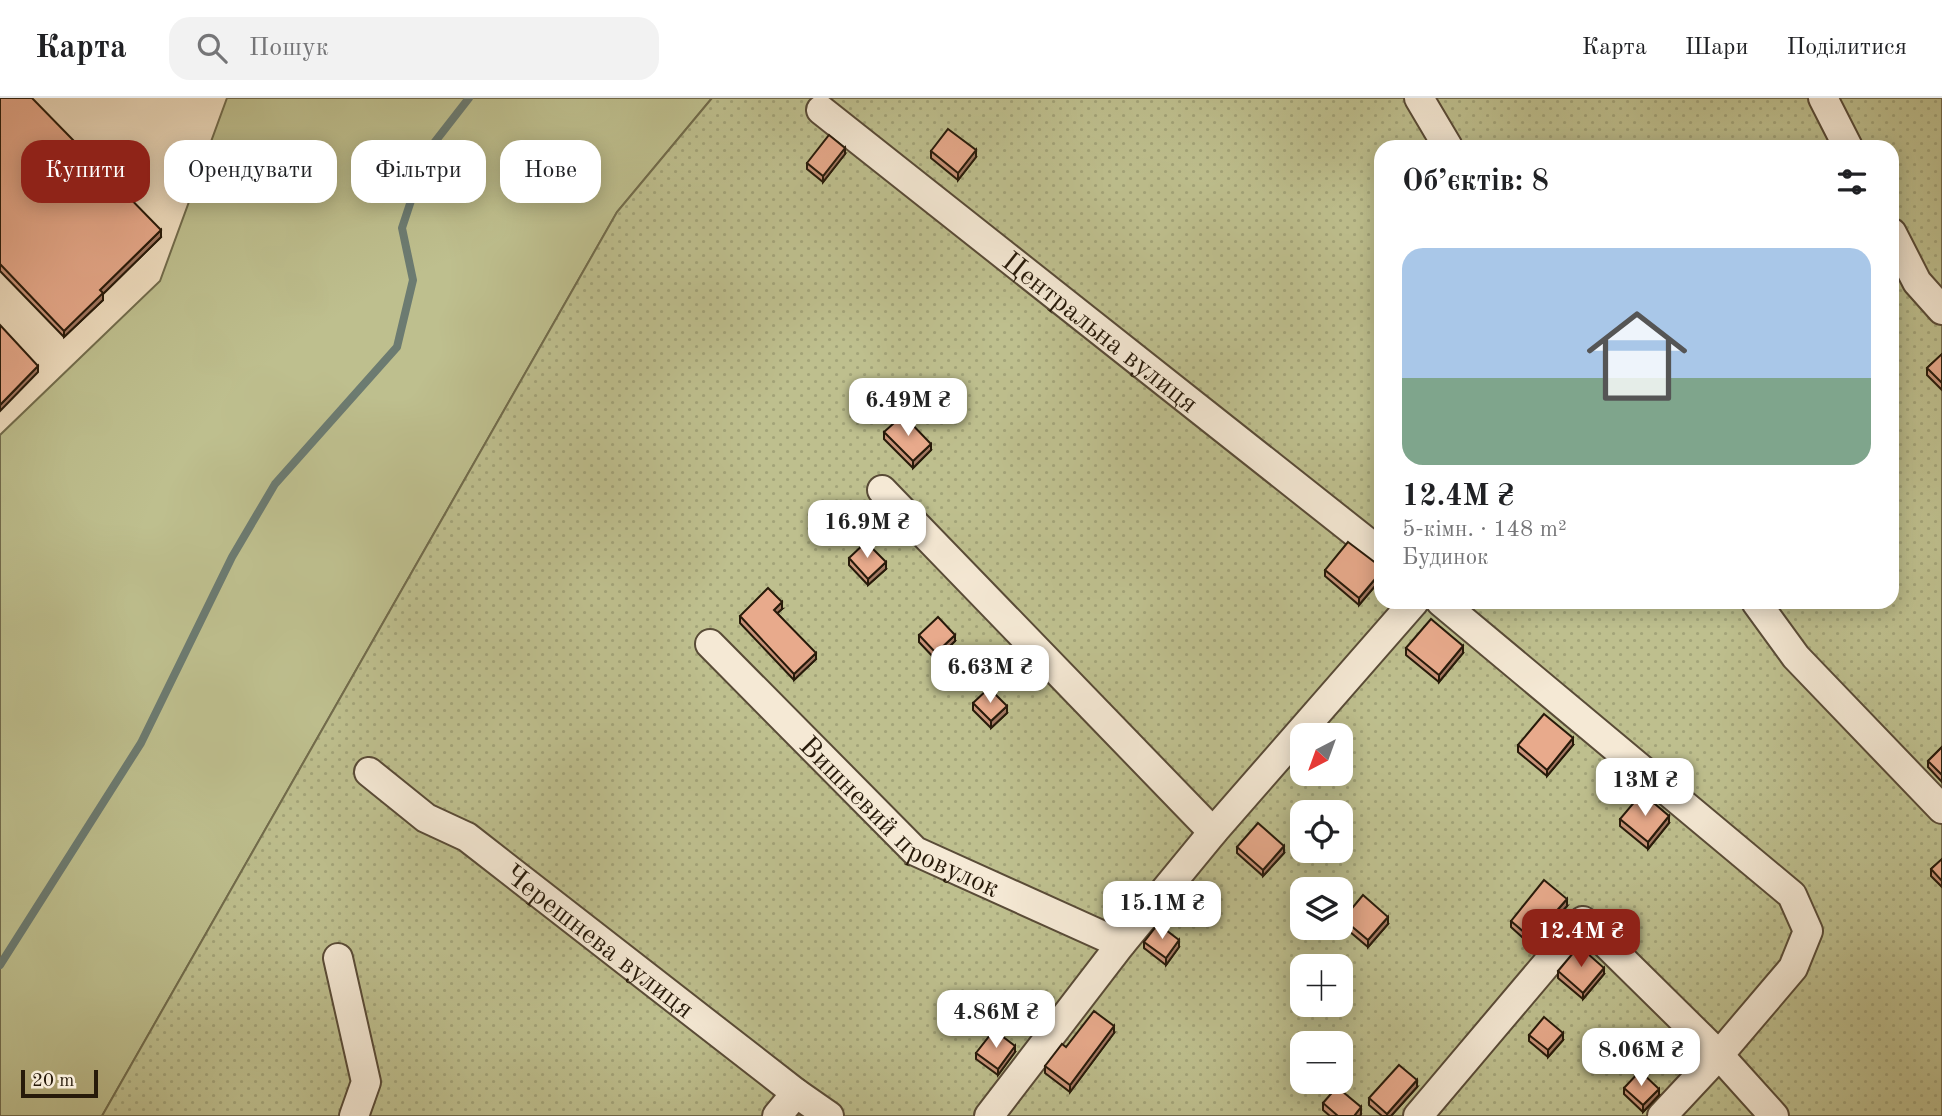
<!DOCTYPE html>
<html lang="uk">
<meta charset="utf-8">
<style>
:root{--surface:#fff;--page:#f2f2f2;--text:#202124;--muted:#757577;--line:#e0e0e0;--accent:#8f2418}
body{margin:0;font-family:"Old Standard TT",serif;background:var(--page);color:var(--text);height:100vh;display:flex;flex-direction:column;font-size:26px;white-space:nowrap}
*{box-sizing:border-box;margin:0}
p{font-size:23px;color:var(--muted)}
.icon{flex:none;width:38px;height:38px;fill:none;stroke:currentColor;stroke-width:2;stroke-linecap:round;stroke-linejoin:round}
.map{position:relative;flex:1;overflow:hidden}
.details{position:absolute;left:1374px;top:42px;width:525px;height:469px;display:flex;flex-direction:column;background:var(--surface);border-radius:21px;box-shadow:0 4px 18px #0003}
.details>*{flex:none}
.banner{position:absolute;left:21px;top:42px;width:665px;height:63px;display:flex;gap:14px}
.needle{width:46px;rotate:221deg}
.tools{position:absolute;left:1290px;top:625px;display:grid;gap:14px}
.tools a{display:grid;place-items:center;width:63px;height:63px;border-radius:14px;background:var(--surface);box-shadow:0 4px 18px #0003;font-size:35px}
.scale{position:absolute;left:21px;bottom:18px;width:77px;box-sizing:border-box;padding-left:7px;border:4px solid #271a0a;border-top:0;font-size:19px;line-height:24px;white-space:nowrap;color:#271a0a;-webkit-text-stroke:5px #f5e9d5;paint-order:stroke}
.price{position:absolute;translate:-50% -60px;padding:0 16px;border-radius:14px;background:#fff;color:#222;font-size:23px;line-height:46px;filter:drop-shadow(0 2px 4px #0008)}
.price::after{content:'';position:absolute;left:50%;top:42px;width:21px;height:16px;margin-left:-10px;background:inherit;clip-path:polygon(0 0,100% 0,50% 100%)}
.price.on{background:var(--accent);color:#fff}
ul{padding:0;list-style:none}
li{display:grid;align-content:center;gap:14px;height:371px;padding:0 28px}
li+li{border-top:2px solid var(--line)}
li span{display:grid;place-items:center;height:217px;border-radius:21px;color:#555}
li>.icon{margin-inline-start:auto}
span .icon{width:126px;height:126px;fill:#fffc;stroke-width:1}
li b{font-size:30px}
h2{display:flex;justify-content:space-between;align-items:center;height:84px;padding:0 28px;font-size:30px}
.chip{padding:0 24px;border-radius:21px;background:var(--surface);box-shadow:0 4px 18px #0003;font-size:24px;line-height:63px}
.chip.on{background:var(--accent);color:#fff}
header{display:flex;align-items:center;gap:42px;box-sizing:border-box;height:98px;padding:0 35px;background:var(--surface);border-bottom:2px solid var(--line)}
header strong{font-size:33px}
nav{display:flex;gap:38px;margin-inline-start:auto;font-size:24px}
.search{width:490px;height:63px;background:var(--page);display:flex;align-items:center;gap:18px;box-sizing:border-box;padding:0 24px;border-radius:21px;color:var(--muted);font-size:26px}
.map>svg:first-child{display:block}
.grass{fill:#bebf8e;stroke:#726c4c;stroke-width:2}
.garden{fill:url(#garden-dots);stroke:#726c4c;stroke-width:2;fill-rule:evenodd}
.lines{fill:none;stroke-linecap:round;stroke-linejoin:round}
.stream{stroke:#6c7b71;stroke-width:8}
.minor-casing{stroke:#594b37;stroke-width:32}
.minor{stroke:#f5e9d5;stroke-width:28}
.wall{fill:#c89278;stroke:#271a0a;stroke-width:2}
.shaded-wall{fill:#a27762;stroke:#271a0a;stroke-width:2}
.building{fill:#e8aa8c;stroke:#271a0a;stroke-width:2}
.labels{text-anchor:middle;stroke-width:6;stroke-linejoin:round;paint-order:stroke}
.street-label{font-size:28px;fill:#271a0a;stroke:#f5e9d5}
</style>
<header>
<strong>Карта</strong>
<div class="search"><svg class="icon" aria-label="search" viewBox="0 0 24 24"><circle cx="10" cy="10" r="6"/><path d="M15 15l6 6"/></svg>Пошук</div>
<nav><a>Карта</a><a>Шари</a><a>Поділитися</a></nav>
</header>
<div class="map">
<svg width="1942" height="1018" viewBox="0 0 1942 1018">
<defs>
<pattern id="garden-dots" width="8" height="8" patternUnits="userSpaceOnUse" patternTransform="scale(1.75)"><rect width="8" height="8" fill="#bebf8e"/><path d="M2 2h.1M6 6h.1" fill="none" stroke="#a3a479" stroke-width="1.8" stroke-linecap="round"/></pattern>
</defs>
<rect width="100%" height="100%" fill="#efddbf"/>
<filter id="stains"><feTurbulence type="fractalNoise" baseFrequency=".00286" numOctaves="4"/><feColorMatrix values="0 0 0 0 .2 0 0 0 0 .09 0 0 0 0 .02 0 0 0 .5 -.17"/></filter>
<radialGradient id="worn" r=".72"><stop offset=".6" stop-color="#630" stop-opacity="0"/><stop offset="1" stop-color="#630" stop-opacity=".3"/></radialGradient>
<polygon class="grass" points="227,0 712,0 617,114 102,1018 0,1018 0,337 160,183"/>
<path class="garden" d="M712 0H1942V1018H102L617 114ZM1381 49H1892V504H1381ZM1302 637H1340V676H1302ZM1302 714H1340V752H1302ZM1302 791H1340V830H1302ZM1302 868H1340V906H1302ZM1302 945H1340V984H1302Z"/>
<g class="lines">
<polyline class="stream" points="0,867 141,645 232,459 275,386 397,249 413,182 402,130 427,54 469,0"/>
<defs>
<g id="minor">
<polyline points="1419,0 1448,49"/>
<polyline points="1823,0 1848,49"/>
<path id="s1" d="M821 12 1381 455"/>
<polyline points="1892,135 1917,184 1942,212"/>
<polyline points="882,392 1213,734"/>
<polyline points="1441,504 1792,797 1808,833 1793,870 1719,957 1662,1018"/>
<polyline points="1756,504 1796,559 1942,711"/>
<path id="s2" d="M710 546 915 753 1121 846"/>
<path id="s3" d="M369 674 426 720 467 739 796 995 829 1018"/>
<polyline points="338,860 366,984 354,1018"/>
<polyline points="777,1018 796,995"/>
<polyline points="989,1018 1121,846 1213,734 1414,504"/>
<polyline points="1418,1018 1583,823 1719,957 1774,1018"/>
</g>
</defs>
<use href="#minor" class="minor-casing"/>
<use href="#minor" class="minor"/>
</g>
<g class="wall">
<polygon points="0,0 161,139 103,196 103,202 64,239 0,173"/>
<polygon points="931,53 976,59 958,82 931,60"/>
<polygon points="845,56 823,84 807,71 807,65"/>
<polygon points="1942,256 1942,292 1927,277 1927,270"/>
<polygon points="884,334 931,352 913,370 884,341"/>
<polygon points="849,460 886,471 868,487 849,467"/>
<polygon points="1381,469 1381,481 1359,507 1325,478 1325,472"/>
<polygon points="782,511 777,515 816,561 794,582 740,525 740,518"/>
<polygon points="919,537 955,543 936,562 919,544"/>
<polygon points="1406,550 1463,555 1439,584 1406,557"/>
<polygon points="973,605 1007,615 991,630 973,612"/>
<polygon points="1518,647 1573,647 1547,678 1518,654"/>
<polygon points="1942,649 1942,684 1928,669 1928,663"/>
<polygon points="1620,721 1669,725 1648,751 1620,728"/>
<polygon points="1237,749 1284,755 1263,778 1237,755"/>
<polygon points="1942,761 1942,789 1931,778 1931,771"/>
<polygon points="1567,808 1532,848 1511,829 1511,823"/>
<polygon points="1343,821 1388,826 1368,849 1343,828"/>
<polygon points="1144,844 1179,849 1166,867 1144,850"/>
<polygon points="1558,873 1604,876 1583,901 1558,880"/>
<polygon points="1114,935 1070,994 1045,975 1045,968 1066,949"/>
<polygon points="1529,937 1563,942 1548,959 1529,943"/>
<polygon points="1015,954 998,977 976,961 976,955"/>
<polygon points="1417,989 1391,1018 1382,1018 1369,1007 1369,1000"/>
<polygon points="1624,990 1659,997 1643,1014 1624,996"/>
<polygon points="1323,1005 1361,1016 1360,1018 1330,1018 1323,1012"/>
</g>
<g class="shaded-wall">
<polygon points="845,50 845,56 823,84 823,78"/>
<polygon points="976,52 976,59 958,82 958,75"/>
<polygon points="161,132 161,139 103,196 103,202 64,239 64,233 100,192"/>
<polygon points="38,268 38,274 0,313 0,307"/>
<polygon points="931,346 931,352 913,370 913,363"/>
<polygon points="886,464 886,471 868,487 868,481"/>
<polygon points="1381,474 1381,481 1359,507 1359,500"/>
<polygon points="782,504 782,511 774,518 774,512"/>
<polygon points="955,537 955,543 936,562 936,555"/>
<polygon points="1463,548 1463,555 1439,584 1439,577"/>
<polygon points="816,555 816,561 794,582 794,576"/>
<polygon points="1007,608 1007,615 991,630 991,623"/>
<polygon points="1573,640 1573,647 1547,678 1547,672"/>
<polygon points="1669,718 1669,725 1648,751 1648,744"/>
<polygon points="1284,748 1284,755 1263,778 1263,772"/>
<polygon points="1567,801 1567,808 1532,848 1532,841"/>
<polygon points="1388,819 1388,826 1368,849 1368,842"/>
<polygon points="1179,842 1179,849 1166,867 1166,860"/>
<polygon points="1604,870 1604,876 1583,901 1583,895"/>
<polygon points="1114,928 1114,935 1070,994 1070,987"/>
<polygon points="1563,935 1563,942 1548,959 1548,952"/>
<polygon points="1015,948 1015,954 998,977 998,971"/>
<polygon points="1417,982 1417,989 1391,1018 1387,1018 1387,1016"/>
<polygon points="1659,991 1659,997 1643,1014 1643,1007"/>
<polygon points="1361,1009 1361,1016 1360,1018 1354,1018"/>
</g>
<g class="building">
<polygon points="0,0 32,0 161,132 100,192 103,195 64,233 0,166"/>
<polygon points="948,31 976,52 958,75 931,53"/>
<polygon points="829,37 845,50 823,78 807,65"/>
<polygon points="0,227 38,268 0,307"/>
<polygon points="1942,256 1942,285 1927,270"/>
<polygon points="903,317 931,346 913,363 884,334"/>
<polygon points="866,444 886,464 868,481 849,460"/>
<polygon points="1348,444 1381,469 1381,474 1359,500 1325,472"/>
<polygon points="768,490 782,504 774,512 816,555 794,576 740,518"/>
<polygon points="938,519 955,537 936,555 919,537"/>
<polygon points="1431,521 1463,548 1439,577 1406,550"/>
<polygon points="989,590 1007,608 991,623 973,605"/>
<polygon points="1544,616 1573,640 1547,672 1518,647"/>
<polygon points="1942,649 1942,677 1928,663"/>
<polygon points="1642,695 1669,718 1648,744 1620,721"/>
<polygon points="1258,725 1284,748 1263,772 1237,749"/>
<polygon points="1942,761 1942,783 1931,771"/>
<polygon points="1544,782 1567,801 1532,841 1511,823"/>
<polygon points="1363,797 1388,819 1368,842 1343,821"/>
<polygon points="1158,826 1179,842 1166,860 1144,844"/>
<polygon points="1579,848 1604,870 1583,895 1558,873"/>
<polygon points="1094,913 1114,928 1070,987 1045,968 1062,946 1066,949"/>
<polygon points="1544,919 1563,935 1548,952 1529,937"/>
<polygon points="994,932 1015,948 998,971 976,955"/>
<polygon points="1399,967 1417,982 1387,1016 1369,1000"/>
<polygon points="1640,973 1659,991 1643,1007 1624,990"/>
<polygon points="1337,989 1361,1009 1354,1018 1338,1018 1323,1005"/>
</g>
<g class="labels">
<g class="street-label">
<text dy="10" stroke="none"><textPath href="#s1" startOffset="357">Центральна вулиця</textPath></text>
<text dy="10" stroke="none"><textPath href="#s2" startOffset="259">Вишневий провулок</textPath></text>
<text dy="10" stroke="none"><textPath href="#s3" startOffset="287">Черешнева вулиця</textPath></text>
</g>
</g>
<rect width="100%" height="100%" filter="url(#stains)"/>
<rect width="100%" height="100%" fill="url(#worn)"/>
</svg>
<div class="tools">
<a><svg class="needle" viewBox="-14 -14 28 28"><path d="M0-13l5 13h-10z" fill="#e53935"/><path d="M0 13l5-13h-10z" fill="#757577"/></svg></a>
<a><svg class="icon" aria-label="locate" viewBox="0 0 24 24"><circle cx="12" cy="12" r="6"/><path d="M12 2v4M12 18v4M2 12h4M18 12h4"/></svg></a>
<a><svg class="icon" aria-label="layers" viewBox="0 0 24 24"><path d="M12 4l9 5-9 5-9-5zM3 14l9 5 9-5"/></svg></a>
<a>+</a>
<a>−</a>
</div>
<div class="scale">20 m</div>
<b class="price" style="left:908px;top:340px">6.49M ₴</b>
<b class="price" style="left:867px;top:462px">16.9M ₴</b>
<b class="price" style="left:990px;top:607px">6.63M ₴</b>
<b class="price" style="left:1645px;top:720px">13M ₴</b>
<b class="price" style="left:1162px;top:843px">15.1M ₴</b>
<b class="price on" style="left:1581px;top:871px">12.4M ₴</b>
<b class="price" style="left:996px;top:952px">4.86M ₴</b>
<b class="price" style="left:1641px;top:990px">8.06M ₴</b>
<div class="banner">
<a class="chip on">Купити</a>
<a class="chip">Орендувати</a>
<a class="chip">Фільтри</a>
<a class="chip">Нове</a>
</div>
<section class="details">
<h2>Об’єктів: 8<svg class="icon" aria-label="filters" viewBox="0 0 24 24"><path d="M4 7h16M4 17h16"/><circle cx="9" cy="7" r="2"/><circle cx="15" cy="17" r="2"/></svg></h2>
<ul>
<li><span style="background:linear-gradient(#a9c7e8 60%,#7fa58c 0)"><svg class="icon" aria-label="home" viewBox="0 0 24 24"><path d="M3 11l9-7 9 7M6 9v11h12V9"/></svg></span><div><b>12.4M ₴</b><p>5-кімн. · 148 m²</p><p>Будинок</p></div></li>
</ul>
</section>
</div>
